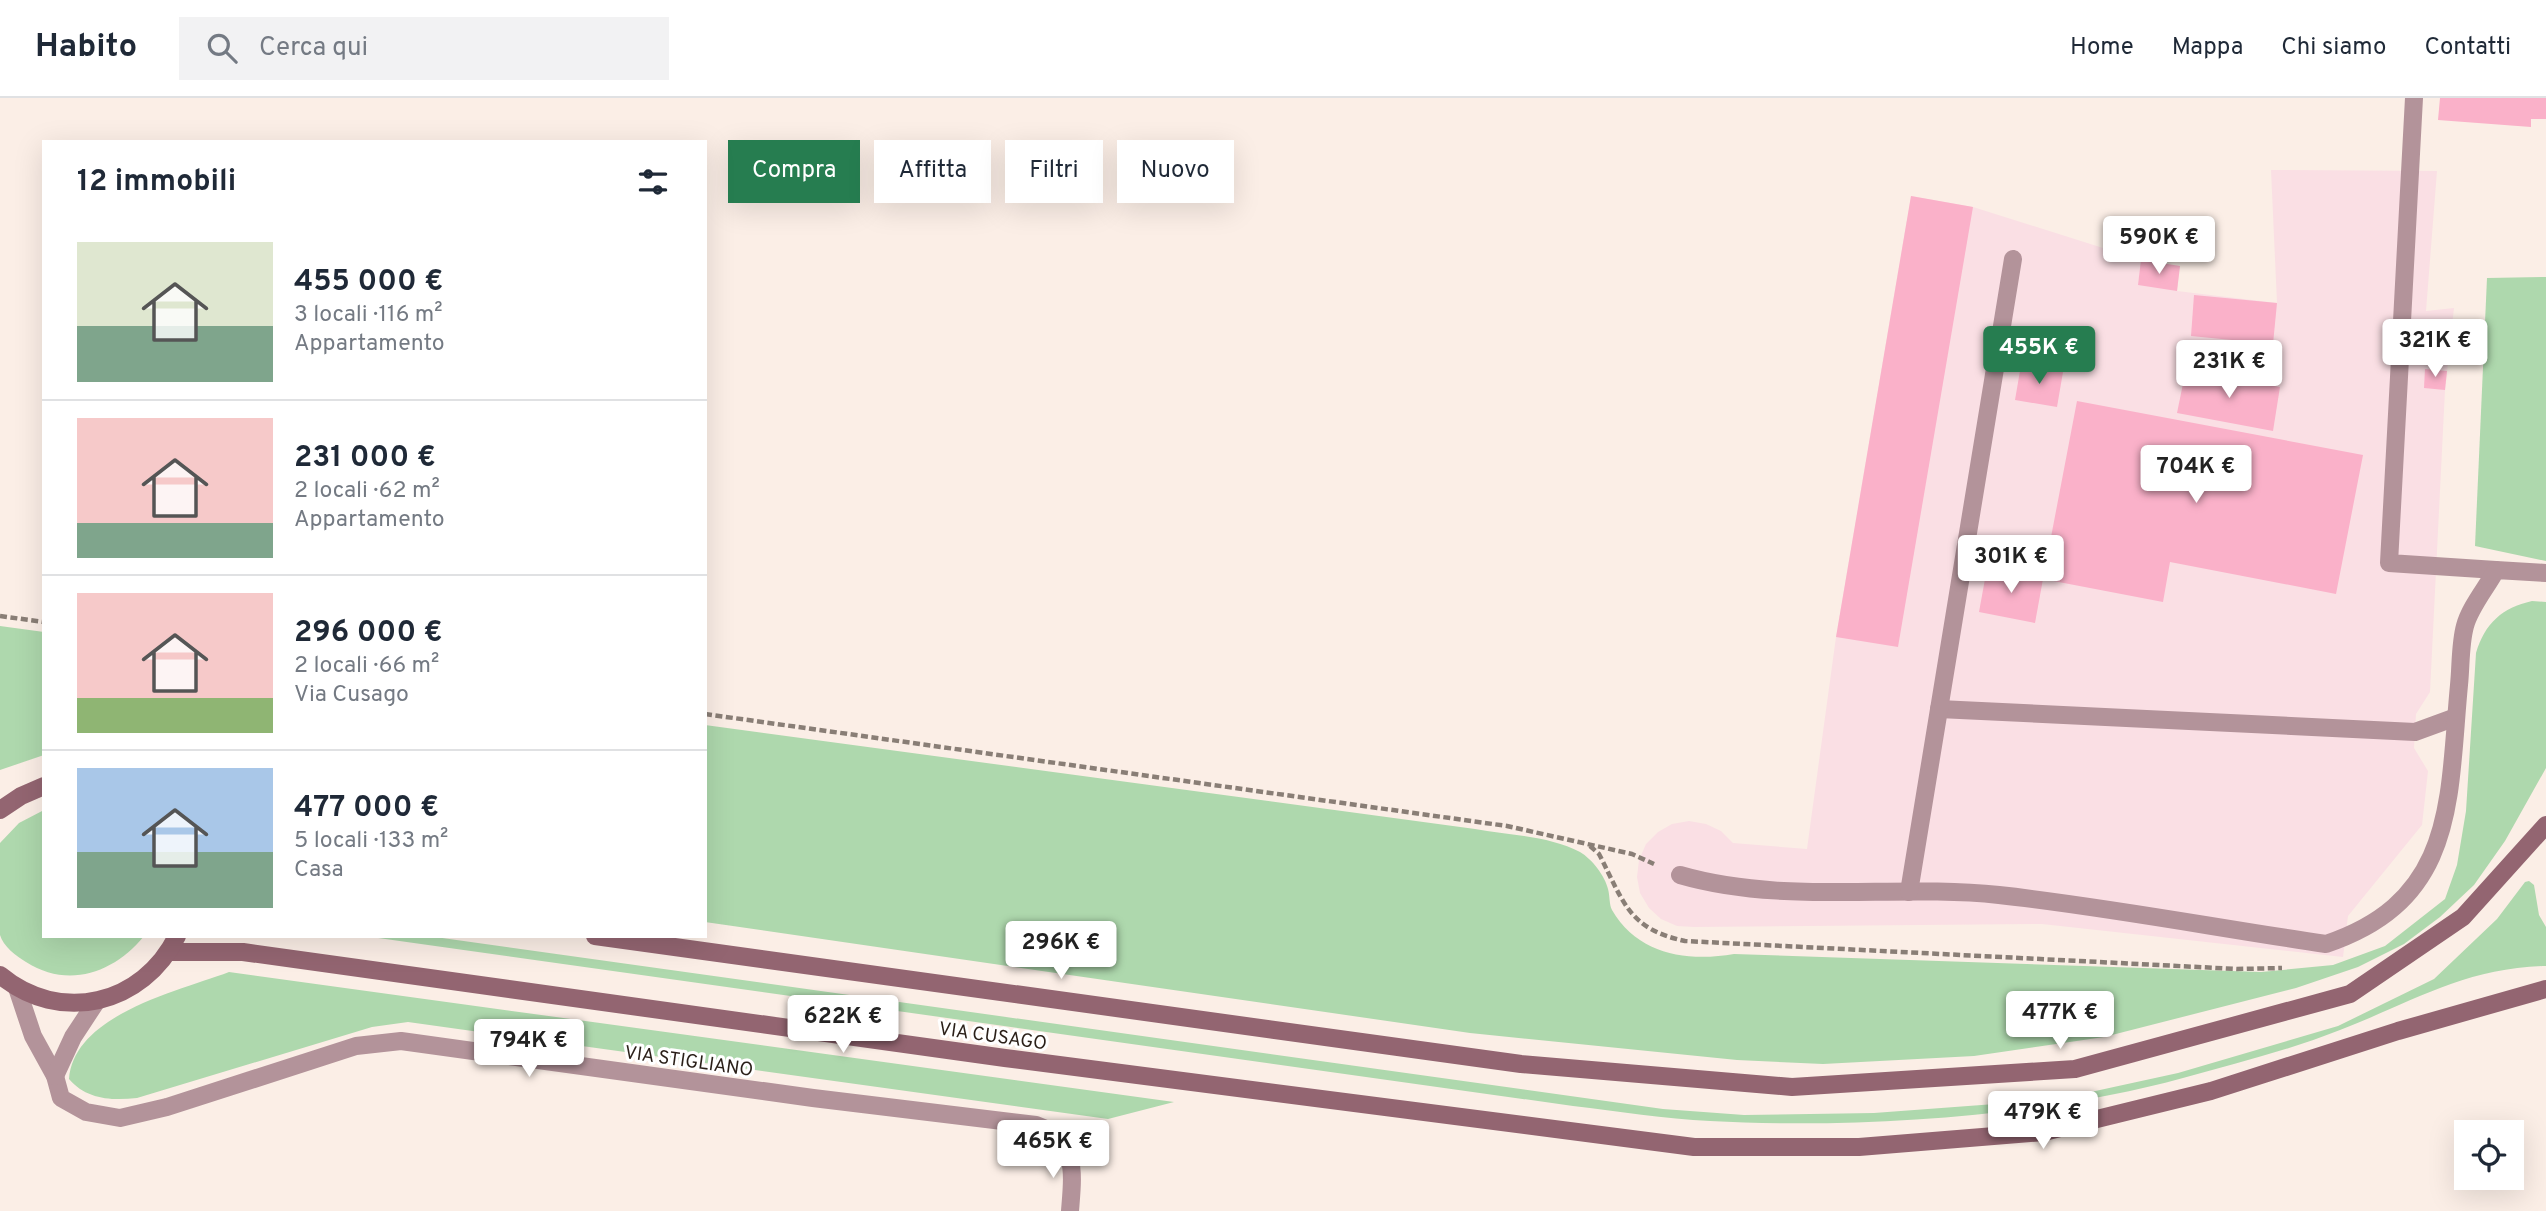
<!DOCTYPE html>
<html lang="it">
<meta charset="utf-8">
<style>
:root{--surface:#fff;--page:#f2f2f3;--text:#1f2937;--muted:#747a83;--line:#e0e1e3;--accent:#267d50}
body{margin:0;font-family:Overpass,sans-serif;background:var(--page);color:var(--text);height:100vh;display:flex;flex-direction:column;font-size:26px;white-space:nowrap}
*{box-sizing:border-box;margin:0}
p{font-size:23px;color:var(--muted)}
.icon{flex:none;width:38px;height:38px;fill:none;stroke:currentColor;stroke-width:2;stroke-linecap:round;stroke-linejoin:round}
.map{position:relative;flex:1;overflow:hidden}
.panel{position:absolute;left:42px;top:42px;width:665px;height:798px;display:flex;flex-direction:column;background:var(--surface);border-radius:0px;box-shadow:0 7px 28px #0002}
.panel>*{flex:none}
.guide{position:absolute;left:728px;top:42px;width:665px;height:63px;display:flex;gap:14px}
.tools{position:absolute;left:2454px;top:1022px;display:grid;gap:14px}
.tools a{display:grid;place-items:center;width:70px;height:70px;border-radius:0px;background:var(--surface);box-shadow:0 7px 28px #0002;font-size:35px}
.price{position:absolute;translate:-50% -60px;padding:0 16px;border-radius:7px;background:#fff;color:#222;font-size:23px;line-height:46px;filter:drop-shadow(0 2px 4px #0008)}
.price::after{content:'';position:absolute;left:50%;top:42px;width:21px;height:16px;margin-left:-10px;background:inherit;clip-path:polygon(0 0,100% 0,50% 100%)}
.price.on{background:var(--accent);color:#fff}
ul{padding:0;list-style:none}
li{display:flex;align-items:center;gap:21px;height:175px;padding:0 35px}
li+li{border-top:2px solid var(--line)}
li span{display:grid;place-items:center;flex:none;width:196px;height:140px;border-radius:0px;color:#555}
li>.icon{margin-inline-start:auto}
span .icon{width:84px;height:84px;fill:#fffc;stroke-width:1}
li b{font-size:30px}
h2{display:flex;justify-content:space-between;align-items:center;height:84px;padding:0 35px;font-size:30px}
.tag{padding:0 24px;border-radius:0px;background:var(--surface);box-shadow:0 7px 28px #0002;font-size:24px;line-height:63px}
.tag.on{background:var(--accent);color:#fff}
header{display:flex;align-items:center;gap:42px;box-sizing:border-box;height:98px;padding:0 35px;background:var(--surface);border-bottom:2px solid var(--line)}
header strong{font-size:33px}
nav{display:flex;gap:38px;margin-inline-start:auto;font-size:24px}
.search{width:490px;height:63px;background:var(--page);display:flex;align-items:center;gap:18px;box-sizing:border-box;padding:0 24px;border-radius:0px;color:var(--muted);font-size:26px}
.map>svg:first-child{display:block}
.industrial{fill:#fadfe4}
.green{fill:#aed8ad}
.building{fill:#fab1c9}
.lines{fill:none;stroke-linecap:round;stroke-linejoin:round}
.path{stroke:#897e76;stroke-width:4.5;stroke-dasharray:7 3.5;stroke-linecap:butt}
.service{stroke:#b3939a;stroke-width:18}
.minor{stroke:#b3939a;stroke-width:18}
.secondary{stroke:#936571;stroke-width:18}
.labels{text-anchor:middle;stroke-width:6;stroke-linejoin:round;paint-order:stroke}
.street-label{font-size:19px;fill:#2a1f18;stroke:#fff}
</style>
<header>
<strong>Habito</strong>
<div class="search"><svg class="icon" aria-label="search" viewBox="0 0 24 24"><circle cx="10" cy="10" r="6"/><path d="M15 15l6 6"/></svg>Cerca qui</div>
<nav><a>Home</a><a>Mappa</a><a>Chi siamo</a><a>Contatti</a></nav>
</header>
<div class="map">
<svg width="2546" height="1113" viewBox="0 0 2546 1113">
<rect width="100%" height="100%" fill="#fbeee6"/>
<polygon class="industrial" points="2271,72 2437,73 2426,213 2454,210 2445,292 2430,594 2416,616 2414,650 2428,673 2422,727 2348,818 2343,859 2042,826 1694,829 1677,828 1661,821 1649,810 1640,795 1637,779 1639,762 1646,746 1658,734 1672,726 1689,723 1706,726 1721,733 1733,745 1807,751 1836,539 1911,98 1973,109 2141,162 2180,168 2177,193 2277,205"/>
<g class="green">
<polygon points="2546,179 2546,463 2475,448 2487,180"/>
<path d="M2532 503 2546 504V670L2505 743 2474 787 2440 819 2404 846 2358 869 2296 890 2104 939 1974 958 1823 966 1737 962 1470 935 705 824V627L1475 731C1508 737 1550 738 1580 754 1592 761 1605 778 1608 791 1610 798 1609 806 1612 812 1638 857 1688 864 1734 856L2261 874 2333 867 2385 848 2445 801 2457 767 2466 713 2476 555C2485 525 2502 510 2532 503Z"/>
<polygon points="0,528 44,534 44,657 0,672"/>
<path d="M44 712V838H144C114 875 68 891 26 864 16 858 3 848 0 837 0 815 0 769 0 745L19 725Z"/>
<path d="M2529 783 2534 787 2539 817 2546 829V868C2464 870 2413 904 2340 932 2290 952 2236 965 2183 980 2042 1019 1856 1031 1710 1023 1665 1021 1618 1013 1573 1008L364 838H428L1663 1011 1744 1017 1874 1015 1995 1006 2077 997 2178 975 2338 928 2434 881 2497 821 2525 784Z"/>
<path d="M229 874 1174 1004 1108 1021 408 924 372 929 137 1000C111 1003 86 1001 69 981 74 916 179 893 229 874Z"/>
</g>
<g class="building">
<polygon points="2440,0 2546,0 2546,21 2531,21 2531,29 2438,22"/>
<polygon points="1911,98 1973,109 1898,549 1836,539"/>
<polygon points="2141,162 2180,168 2177,193 2138,187"/>
<polygon points="2194,197 2277,205 2273,246 2191,238"/>
<polygon points="2021,267 2063,274 2057,309 2015,302"/>
<polygon points="2186,271 2280,289 2273,333 2177,315"/>
<polygon points="2425,271 2447,273 2445,292 2424,290"/>
<polygon points="2077,303 2363,357 2336,496 2170,464 2163,504 2043,481"/>
<polygon points="1987,470 2043,481 2035,525 1979,514"/>
</g>
<g class="lines">
<g class="path">
<polyline points="0,518 44,524"/>
<polyline points="705,616 1507,728 1632,756 1654,766"/>
<path d="M1590 748 1599 756C1624 804 1628 831 1685 843L2237 871 2282 870"/>
</g>
<g class="service">
<polyline points="2414,0 2389,465 2496,472"/>
<polyline points="1939,611 2415,634 2456,619"/>
<path d="M1680 777C1784 807 1893 786 1999 797 2108 809 2217 830 2326 846 2457 802 2448 702 2459 587 2461 568 2460 546 2465 528 2470 509 2487 489 2496 472L2546 475"/>
<polyline points="1909,794 2013,161"/>
</g>
<g class="minor">
<path d="M17 890 33 938 55 978 61 1000 86 1014 120 1020 167 1009 356 948 401 943 813 1000 1036 1027C1078 1042 1073 1075 1070 1113"/>
<polyline points="55,978 73,939 96,904"/>
</g>
<g class="secondary">
<polyline points="0,712 21,698 44,688"/>
<polyline points="595,838 1521,966 1792,989 2075,971 2350,896 2463,819 2546,727"/>
<polyline points="169,854 243,854 1005,960 1694,1049 1859,1049 2044,1034 2211,993 2398,933 2546,891"/>
<path d="M0 877C60 927 143 907 177 838"/>
</g>
</g>
<g class="labels">
<g class="street-label">
<text transform="translate(993 937) rotate(8)" y="7">VIA CUSAGO</text>
<text transform="translate(689 962) rotate(8)" y="7">VIA STIGLIANO</text>
</g>
</g>
</svg>
<div class="tools">
<a><svg class="icon" aria-label="locate" viewBox="0 0 24 24"><circle cx="12" cy="12" r="6"/><path d="M12 2v4M12 18v4M2 12h4M18 12h4"/></svg></a>
</div>
<b class="price" style="left:2159px;top:178px">590K €</b>
<b class="price" style="left:2435px;top:281px">321K €</b>
<b class="price on" style="left:2039px;top:288px">455K €</b>
<b class="price" style="left:2229px;top:302px">231K €</b>
<b class="price" style="left:2196px;top:407px">704K €</b>
<b class="price" style="left:2011px;top:497px">301K €</b>
<b class="price" style="left:1061px;top:883px">296K €</b>
<b class="price" style="left:2060px;top:953px">477K €</b>
<b class="price" style="left:843px;top:957px">622K €</b>
<b class="price" style="left:529px;top:981px">794K €</b>
<b class="price" style="left:2043px;top:1053px">479K €</b>
<b class="price" style="left:1053px;top:1082px">465K €</b>
<div class="guide">
<a class="tag on">Compra</a>
<a class="tag">Affitta</a>
<a class="tag">Filtri</a>
<a class="tag">Nuovo</a>
</div>
<section class="panel">
<h2>12 immobili<svg class="icon" aria-label="filters" viewBox="0 0 24 24"><path d="M4 7h16M4 17h16"/><circle cx="9" cy="7" r="2"/><circle cx="15" cy="17" r="2"/></svg></h2>
<ul>
<li><span style="background:linear-gradient(#dfe7d0 60%,#7fa58c 0)"><svg class="icon" aria-label="home" viewBox="0 0 24 24"><path d="M3 11l9-7 9 7M6 9v11h12V9"/></svg></span><div><b>455 000 €</b><p>3 locali · 116 m²</p><p>Appartamento</p></div></li>
<li><span style="background:linear-gradient(#f6c9c9 75%,#7fa58c 0)"><svg class="icon" aria-label="home" viewBox="0 0 24 24"><path d="M3 11l9-7 9 7M6 9v11h12V9"/></svg></span><div><b>231 000 €</b><p>2 locali · 62 m²</p><p>Appartamento</p></div></li>
<li><span style="background:linear-gradient(#f6c9c9 75%,#8fb573 0)"><svg class="icon" aria-label="home" viewBox="0 0 24 24"><path d="M3 11l9-7 9 7M6 9v11h12V9"/></svg></span><div><b>296 000 €</b><p>2 locali · 66 m²</p><p>Via Cusago</p></div></li>
<li><span style="background:linear-gradient(#a9c7e8 60%,#7fa58c 0)"><svg class="icon" aria-label="home" viewBox="0 0 24 24"><path d="M3 11l9-7 9 7M6 9v11h12V9"/></svg></span><div><b>477 000 €</b><p>5 locali · 133 m²</p><p>Casa</p></div></li>
</ul>
</section>
</div>
